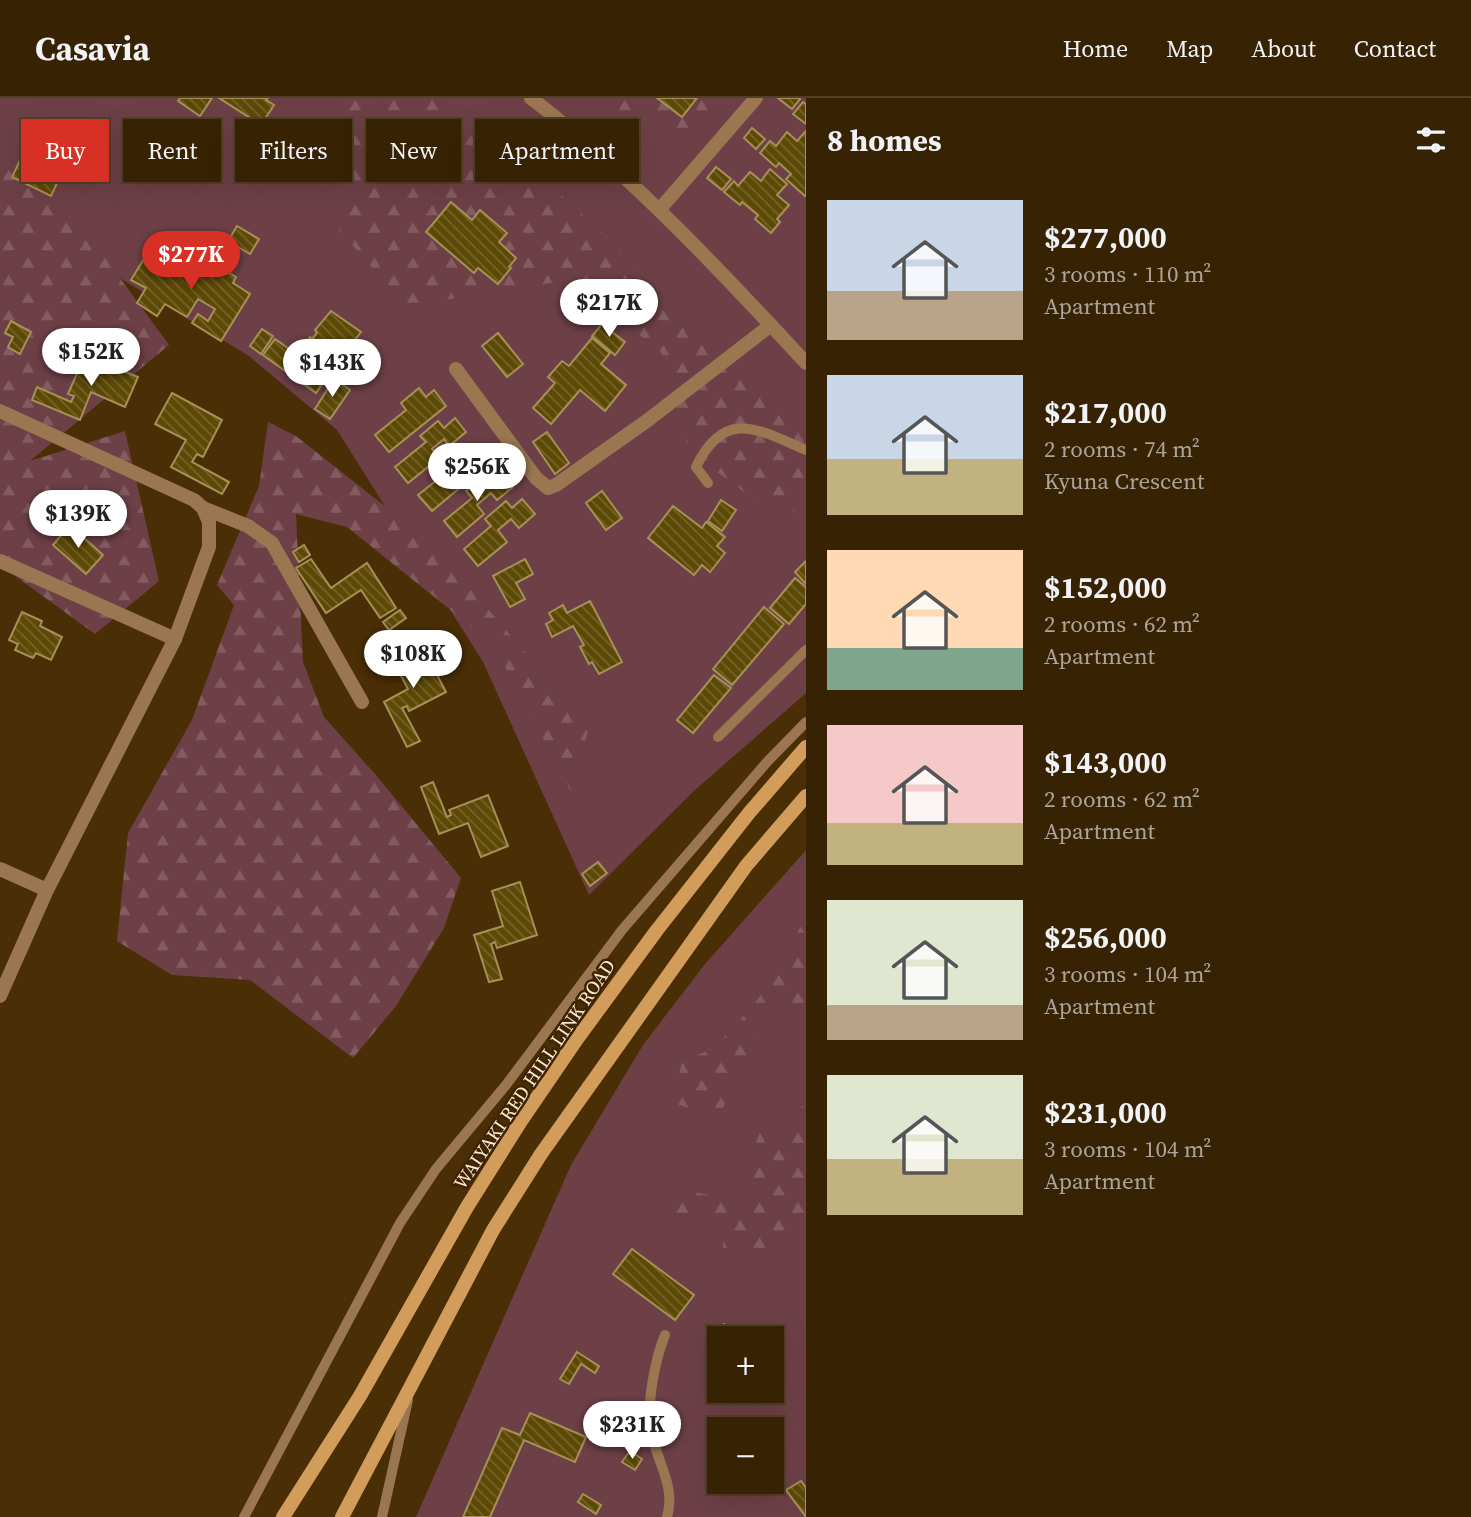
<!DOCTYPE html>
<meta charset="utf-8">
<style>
:root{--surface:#382204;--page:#432f13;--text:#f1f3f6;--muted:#aba49a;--line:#523f26;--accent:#d93025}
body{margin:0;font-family:"Source Serif 4",serif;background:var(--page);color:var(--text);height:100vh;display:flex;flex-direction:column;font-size:26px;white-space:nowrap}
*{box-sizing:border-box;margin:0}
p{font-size:23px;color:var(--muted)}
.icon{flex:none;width:38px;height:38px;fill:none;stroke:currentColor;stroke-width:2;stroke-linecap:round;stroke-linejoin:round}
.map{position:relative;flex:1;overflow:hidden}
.drawer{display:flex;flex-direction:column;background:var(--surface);width:665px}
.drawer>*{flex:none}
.banner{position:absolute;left:21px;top:21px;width:665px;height:63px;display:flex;gap:14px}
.controls{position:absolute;left:707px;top:1228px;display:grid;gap:14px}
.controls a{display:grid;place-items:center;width:77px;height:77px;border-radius:0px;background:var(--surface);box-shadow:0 7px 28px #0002,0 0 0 2px var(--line);font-size:35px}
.price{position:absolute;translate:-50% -60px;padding:0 16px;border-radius:24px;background:#fff;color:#222;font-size:23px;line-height:46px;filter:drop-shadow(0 2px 4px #0008)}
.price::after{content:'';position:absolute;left:50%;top:42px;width:21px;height:16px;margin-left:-10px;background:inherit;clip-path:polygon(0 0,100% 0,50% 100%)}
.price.active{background:var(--accent);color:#fff}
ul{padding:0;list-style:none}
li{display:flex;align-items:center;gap:21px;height:175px;padding:0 21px}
li span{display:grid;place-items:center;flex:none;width:196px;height:140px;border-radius:0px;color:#555}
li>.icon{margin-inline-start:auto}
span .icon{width:84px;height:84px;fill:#fffc;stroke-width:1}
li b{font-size:30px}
h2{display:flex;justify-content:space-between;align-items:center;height:84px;padding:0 21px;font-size:30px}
.pill{padding:0 24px;border-radius:0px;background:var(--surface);box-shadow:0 7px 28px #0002,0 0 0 2px var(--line);font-size:24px;line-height:63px}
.pill.active{background:var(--accent);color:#fff}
header{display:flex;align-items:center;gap:42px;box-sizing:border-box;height:98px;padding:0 35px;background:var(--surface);border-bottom:2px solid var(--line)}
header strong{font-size:33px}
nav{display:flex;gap:38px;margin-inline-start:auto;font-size:24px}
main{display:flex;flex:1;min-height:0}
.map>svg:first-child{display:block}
.green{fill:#6d4047;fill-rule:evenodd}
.forest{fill:url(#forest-firs)}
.building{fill:url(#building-back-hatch);stroke:#a69056;stroke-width:2}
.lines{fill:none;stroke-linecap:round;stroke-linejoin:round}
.lane{stroke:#9a7750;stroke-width:10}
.street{stroke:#9a7750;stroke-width:14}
.secondary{stroke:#d29c5b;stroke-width:14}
.labels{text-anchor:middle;stroke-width:5;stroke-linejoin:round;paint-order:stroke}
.street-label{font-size:19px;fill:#fce9d6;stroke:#3f2400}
</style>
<header>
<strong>Casavia</strong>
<nav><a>Home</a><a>Map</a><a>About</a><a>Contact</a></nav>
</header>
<main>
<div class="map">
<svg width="806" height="1419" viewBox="0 0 806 1419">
<defs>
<pattern id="forest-firs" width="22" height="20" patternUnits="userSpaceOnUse" patternTransform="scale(1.75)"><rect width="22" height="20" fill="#6d4047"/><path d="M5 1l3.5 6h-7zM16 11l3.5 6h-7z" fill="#835c61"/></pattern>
<pattern id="building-back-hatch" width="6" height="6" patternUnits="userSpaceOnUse" patternTransform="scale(1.75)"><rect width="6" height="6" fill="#5d4906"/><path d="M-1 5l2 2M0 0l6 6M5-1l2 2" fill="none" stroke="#75632a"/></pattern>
</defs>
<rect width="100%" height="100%" fill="#4a2e06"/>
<g class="green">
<polygon points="0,0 806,0 806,595 695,692 589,797 483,564 337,332 249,258 55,141 0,125"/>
<path d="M806 752V1419H416L571 1067 643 947 705 866ZM719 1241H772V1293H719ZM719 1332H772V1384H719Z"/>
</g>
<g class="forest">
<polygon points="341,0 448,0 491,32 806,324 806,375 789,427 690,354 661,254 570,182 406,208 339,132 349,28"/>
<polygon points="590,0 717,0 698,37 592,5"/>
<polygon points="0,49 85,132 169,247 30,363 125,333 159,483 95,536 0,467"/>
<polygon points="268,324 296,338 433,446 589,630 571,693 493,546 347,429 296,416 303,564 324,619 375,676 461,780 444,830 396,908 353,960 250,882 172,877 117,843 128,735 192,622 234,507 217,487 259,388"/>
<polygon points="806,818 806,910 780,908 757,931 742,973 718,1019 670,1004 683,962 713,951 742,920 773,883"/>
<polygon points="806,1006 806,1134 757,1157 723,1153 723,1117 694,1122 691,1153 672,1121 672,1090 741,1103 774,1103 744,1071 760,1035 791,1054 792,1015"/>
</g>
<g class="building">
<polygon points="180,0 212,0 200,18 178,3"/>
<polygon points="219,0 268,0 266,2 274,7 261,27"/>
<polygon points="657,0 697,0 682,19"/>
<polygon points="778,0 798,0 800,1 792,11"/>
<polygon points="803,4 806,6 806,26 793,16"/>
<polygon points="752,30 765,41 756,51 744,40"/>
<polygon points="806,33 806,97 805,98 786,81 791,76 779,65 776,69 760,55 770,43 776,48 787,34 797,43"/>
<polygon points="30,42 69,60 51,98 12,79"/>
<polygon points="716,69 731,81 722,92 707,80"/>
<polygon points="770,71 787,86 777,97 789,107 777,121 780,124 771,135 755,121 758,117 742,104 740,107 724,94 734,83 738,88 750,74 761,83"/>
<polygon points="451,104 472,122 480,112 507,135 499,144 516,160 509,169 511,170 498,186 478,170 474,175 426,134"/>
<polygon points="237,128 259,141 250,156 228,143"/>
<polygon points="150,151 188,174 199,156 236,179 233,185 250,196 221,243 192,225 198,216 208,223 215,211 198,201 187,219 165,206 157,218 137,205 146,190 131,182"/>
<polygon points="331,213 361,234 354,243 378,259 371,268 347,251 316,295 263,257 275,241 302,260 306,254 302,251 310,239 312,241 317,235 315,232"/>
<polygon points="11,223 31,234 20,256 8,249 13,239 5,235"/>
<polygon points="602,226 625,244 615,257 592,238"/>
<polygon points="262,231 273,238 261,256 250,248"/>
<polygon points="498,235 523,266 507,279 482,248"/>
<polygon points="592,240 610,255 601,266 626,287 605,313 580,292 551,326 533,310 555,285 548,279 562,263 569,268"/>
<polygon points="85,257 138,279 125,309 91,294 80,322 32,302 37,289 71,304 74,298 68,296"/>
<polygon points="334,281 350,292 330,321 315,311"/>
<polygon points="419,290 426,299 434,292 446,308 389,354 375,337 406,312 401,305"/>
<polygon points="172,295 222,322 203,359 197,356 192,364 229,384 222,396 171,369 186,342 155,326"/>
<polygon points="455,320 466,334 449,348 444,341 432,351 439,360 408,385 395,369 426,344 420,338 438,323 444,330"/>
<polygon points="547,334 569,365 555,376 533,344"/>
<polygon points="478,348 489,361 471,375 466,369 455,379 462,388 432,413 418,397 449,372 443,365 462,350 467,357"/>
<polygon points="501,374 513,389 497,402 491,395 477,407 484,416 457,439 444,423 472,400 466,393 485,378 490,383"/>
<polygon points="602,393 622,420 606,432 586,405"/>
<polygon points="522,401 535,416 519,430 511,421 498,432 507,444 478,468 464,451 491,428 485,421 506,403 512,410"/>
<polygon points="721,402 736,412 722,433 708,423"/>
<polygon points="673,408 702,430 706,424 725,439 717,448 725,455 710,474 702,467 694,477 648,440"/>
<polygon points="70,427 103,457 86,476 53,447"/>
<polygon points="304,447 310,457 299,464 293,454"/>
<polygon points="311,461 331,490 367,465 396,510 380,520 361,492 326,515 296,470"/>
<polygon points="525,461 533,476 516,485 525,501 510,509 493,478"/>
<polygon points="806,463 806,486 795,474"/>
<polygon points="795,480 806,489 806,506 789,526 770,510"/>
<polygon points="590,503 622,564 599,576 592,564 589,566 580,549 584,547 573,528 552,539 546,526 553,522 549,515 563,507 567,515"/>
<polygon points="764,509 784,526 732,587 713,571"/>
<polygon points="400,512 406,520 389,532 383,524"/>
<polygon points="22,514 42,523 40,528 62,539 51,562 36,555 33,560 15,552 18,546 9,542"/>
<polygon points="421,546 446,594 409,613 407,608 402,610 420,643 407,649 384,604 408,591 392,561"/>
<polygon points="714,577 731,590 693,635 677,622"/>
<polygon points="433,684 447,719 451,717 449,712 488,697 508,748 481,759 468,725 439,736 421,689"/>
<polygon points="598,764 607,775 590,788 582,776"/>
<polygon points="520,784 537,837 497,850 495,844 491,846 502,881 489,884 474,837 503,828 492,793"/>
<polygon points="632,1151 694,1197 675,1222 613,1176"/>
<polygon points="724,1226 731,1241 719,1241 719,1250 711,1232"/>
<polygon points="577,1254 599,1268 595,1275 581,1266 569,1286 560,1281"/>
<polygon points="530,1315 586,1339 575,1364 524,1342 490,1419 463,1419 502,1330 520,1337"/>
<polygon points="630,1353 642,1361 635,1372 622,1364"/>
<polygon points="801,1383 806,1390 806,1419 786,1392"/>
<polygon points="583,1396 601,1407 596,1416 578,1404"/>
</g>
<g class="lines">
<g class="lane">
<path d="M708 385 696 369C725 309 759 332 806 352"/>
<polyline points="718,639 806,552"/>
<path d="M665 1237C655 1261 646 1308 651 1334 657 1364 676 1388 667 1419"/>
<polyline points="244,1419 400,1125 436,1071 506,987 622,832 767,664 806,624"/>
<polyline points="382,1419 408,1302"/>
</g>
<g class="street">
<path d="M531 0C632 78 719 171 806 265"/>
<polyline points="660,111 756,0"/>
<polyline points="456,271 536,380 548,390 556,387 648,322 771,227"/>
<polyline points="0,313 194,402 203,410 209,424 209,449 175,541 47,792 0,898"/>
<polyline points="203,410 248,428 272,445 362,604"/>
<polyline points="0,463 175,541"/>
<polyline points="0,771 47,792"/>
</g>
<g class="secondary">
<polyline points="283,1419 360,1298 467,1109 521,1023 577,941 657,832 749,715 806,649"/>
<polyline points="342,1419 493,1132 541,1056 746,768 806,698"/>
</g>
</g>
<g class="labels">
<g class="street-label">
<text transform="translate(534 976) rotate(-56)" y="7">WAIYAKI RED HILL LINK ROAD</text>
</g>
</g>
</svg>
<div class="controls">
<a>+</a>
<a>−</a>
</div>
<b class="price active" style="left:191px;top:193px">$277K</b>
<b class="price" style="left:609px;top:241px">$217K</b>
<b class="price" style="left:91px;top:290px">$152K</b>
<b class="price" style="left:332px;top:301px">$143K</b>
<b class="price" style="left:477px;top:405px">$256K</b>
<b class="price" style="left:78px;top:452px">$139K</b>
<b class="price" style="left:413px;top:592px">$108K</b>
<b class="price" style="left:632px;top:1363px">$231K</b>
<div class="banner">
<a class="pill active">Buy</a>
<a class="pill">Rent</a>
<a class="pill">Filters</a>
<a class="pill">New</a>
<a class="pill">Apartment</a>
</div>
</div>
<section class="drawer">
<h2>8 homes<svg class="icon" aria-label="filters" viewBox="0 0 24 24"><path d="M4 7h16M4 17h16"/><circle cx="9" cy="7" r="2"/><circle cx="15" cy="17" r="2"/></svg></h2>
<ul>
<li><span style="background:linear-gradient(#c9d6e8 65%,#b9a48a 0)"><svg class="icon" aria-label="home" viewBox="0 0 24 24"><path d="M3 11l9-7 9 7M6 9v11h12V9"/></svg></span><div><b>$277,000</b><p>3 rooms · 110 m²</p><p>Apartment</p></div></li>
<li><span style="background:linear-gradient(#c9d6e8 60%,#c2b280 0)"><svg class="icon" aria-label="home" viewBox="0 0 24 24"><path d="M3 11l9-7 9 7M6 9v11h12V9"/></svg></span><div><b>$217,000</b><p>2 rooms · 74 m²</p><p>Kyuna Crescent</p></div></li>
<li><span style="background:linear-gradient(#ffd9b3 70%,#7fa58c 0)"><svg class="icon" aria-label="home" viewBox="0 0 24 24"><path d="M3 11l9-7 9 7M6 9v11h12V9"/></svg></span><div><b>$152,000</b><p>2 rooms · 62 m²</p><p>Apartment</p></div></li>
<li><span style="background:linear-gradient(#f6c9c9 70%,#c2b280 0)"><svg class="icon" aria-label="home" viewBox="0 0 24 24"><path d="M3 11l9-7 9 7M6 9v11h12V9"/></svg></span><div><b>$143,000</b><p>2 rooms · 62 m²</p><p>Apartment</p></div></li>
<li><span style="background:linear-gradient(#dfe7d0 75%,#b9a48a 0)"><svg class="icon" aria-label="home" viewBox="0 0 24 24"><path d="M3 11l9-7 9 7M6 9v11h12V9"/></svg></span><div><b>$256,000</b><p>3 rooms · 104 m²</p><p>Apartment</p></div></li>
<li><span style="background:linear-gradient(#dfe7d0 60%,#c2b280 0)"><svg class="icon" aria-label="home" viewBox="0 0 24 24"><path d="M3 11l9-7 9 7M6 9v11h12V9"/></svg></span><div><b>$231,000</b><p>3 rooms · 104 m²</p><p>Apartment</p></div></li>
</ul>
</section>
</main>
